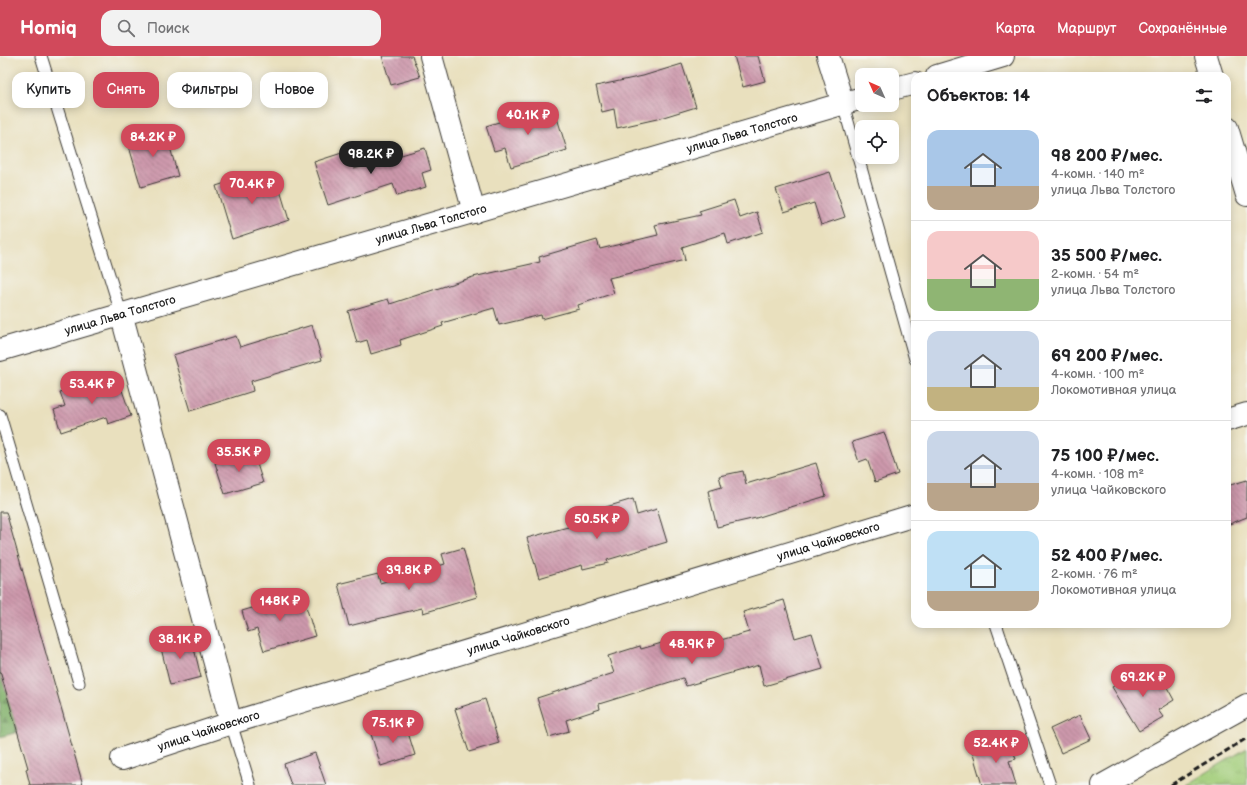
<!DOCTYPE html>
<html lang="ru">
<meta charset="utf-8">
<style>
:root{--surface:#fff;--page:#f2f2f2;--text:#202124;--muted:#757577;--line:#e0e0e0;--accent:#d1495b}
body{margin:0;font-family:"Balsamiq Sans",sans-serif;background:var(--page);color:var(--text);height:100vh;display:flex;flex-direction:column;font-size:15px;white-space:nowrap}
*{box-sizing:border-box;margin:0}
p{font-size:13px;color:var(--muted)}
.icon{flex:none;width:22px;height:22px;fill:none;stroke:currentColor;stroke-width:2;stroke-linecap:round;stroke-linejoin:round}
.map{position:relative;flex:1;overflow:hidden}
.panel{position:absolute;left:911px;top:16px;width:320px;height:556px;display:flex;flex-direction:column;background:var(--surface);border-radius:12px;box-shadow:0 2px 10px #0003}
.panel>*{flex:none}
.banner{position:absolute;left:12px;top:16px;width:380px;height:36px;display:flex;gap:8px}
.needle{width:26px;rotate:315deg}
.controls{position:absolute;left:855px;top:12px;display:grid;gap:8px}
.controls a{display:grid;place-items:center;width:44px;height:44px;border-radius:8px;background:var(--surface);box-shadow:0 2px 10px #0003;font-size:20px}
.price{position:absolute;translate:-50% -34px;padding:0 9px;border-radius:14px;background:var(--accent);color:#fff;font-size:13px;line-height:26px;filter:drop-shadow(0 1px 2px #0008)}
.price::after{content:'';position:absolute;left:50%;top:24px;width:12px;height:9px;margin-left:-6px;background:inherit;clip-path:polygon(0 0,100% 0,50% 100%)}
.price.on{background:#222;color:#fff}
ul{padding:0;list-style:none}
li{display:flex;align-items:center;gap:12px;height:100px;padding:0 16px}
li+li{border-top:1px solid var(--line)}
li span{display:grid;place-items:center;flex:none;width:112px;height:80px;border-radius:12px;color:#555}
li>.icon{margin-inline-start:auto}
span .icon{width:48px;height:48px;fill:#fffc;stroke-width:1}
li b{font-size:17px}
h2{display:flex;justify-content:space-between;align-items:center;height:48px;padding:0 16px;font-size:17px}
.chip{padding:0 14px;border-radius:12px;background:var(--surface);box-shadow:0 2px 10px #0003;font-size:14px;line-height:36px}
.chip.on{background:var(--accent);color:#fff}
header{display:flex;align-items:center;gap:24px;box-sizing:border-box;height:56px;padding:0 20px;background:var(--accent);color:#fff}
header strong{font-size:19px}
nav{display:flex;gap:22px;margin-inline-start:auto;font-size:14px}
.search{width:280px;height:36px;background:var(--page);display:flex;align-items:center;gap:10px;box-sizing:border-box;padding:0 14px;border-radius:12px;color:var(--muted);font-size:15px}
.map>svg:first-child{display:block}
.grass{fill:url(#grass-tufts);stroke:#5f744a}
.forest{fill:url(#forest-firs);stroke:#4e6642}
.building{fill:url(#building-back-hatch)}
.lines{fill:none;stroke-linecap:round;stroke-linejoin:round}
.lane-casing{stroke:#3b3934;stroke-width:13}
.street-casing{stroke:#3b3934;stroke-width:24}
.secondary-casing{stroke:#3b3934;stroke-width:24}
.lane{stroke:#fff;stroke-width:11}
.street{stroke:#fff;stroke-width:22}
.secondary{stroke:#fff;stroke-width:22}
.rail{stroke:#1c1c1c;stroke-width:3;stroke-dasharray:6 3;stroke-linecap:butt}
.labels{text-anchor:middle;stroke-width:3;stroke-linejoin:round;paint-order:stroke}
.street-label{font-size:12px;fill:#1c1c1c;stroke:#f6f6f2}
</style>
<header>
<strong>Homiq</strong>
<div class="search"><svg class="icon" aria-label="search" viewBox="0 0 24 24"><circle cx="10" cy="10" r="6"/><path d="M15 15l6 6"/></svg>Поиск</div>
<nav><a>Карта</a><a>Маршрут</a><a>Сохранённые</a></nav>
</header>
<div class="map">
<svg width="1247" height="729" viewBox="0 0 1247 729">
<defs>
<pattern id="grass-tufts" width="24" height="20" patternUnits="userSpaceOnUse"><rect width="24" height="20" fill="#a2cd79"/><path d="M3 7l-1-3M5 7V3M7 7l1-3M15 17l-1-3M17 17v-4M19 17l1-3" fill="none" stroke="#8baf68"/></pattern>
<pattern id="forest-firs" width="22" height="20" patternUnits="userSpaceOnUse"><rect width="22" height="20" fill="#81b069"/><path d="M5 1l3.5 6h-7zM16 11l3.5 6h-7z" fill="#698e56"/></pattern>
<pattern id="building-back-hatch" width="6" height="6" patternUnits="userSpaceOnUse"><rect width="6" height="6" fill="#cd99ac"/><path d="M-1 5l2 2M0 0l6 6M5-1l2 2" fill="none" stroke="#a67c8b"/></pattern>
</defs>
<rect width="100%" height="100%" fill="#f6f6f2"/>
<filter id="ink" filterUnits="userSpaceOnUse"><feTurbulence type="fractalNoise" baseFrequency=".025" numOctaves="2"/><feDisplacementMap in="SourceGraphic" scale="8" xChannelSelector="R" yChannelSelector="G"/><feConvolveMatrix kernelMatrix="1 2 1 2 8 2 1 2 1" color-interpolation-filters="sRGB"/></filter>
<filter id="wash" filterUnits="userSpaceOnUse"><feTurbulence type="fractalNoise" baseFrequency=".012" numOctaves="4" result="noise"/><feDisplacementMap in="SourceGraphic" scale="16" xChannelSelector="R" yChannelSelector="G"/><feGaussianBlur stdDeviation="0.9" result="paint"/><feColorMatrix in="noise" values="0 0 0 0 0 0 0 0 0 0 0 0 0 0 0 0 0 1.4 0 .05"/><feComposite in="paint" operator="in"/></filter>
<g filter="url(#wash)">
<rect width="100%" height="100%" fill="#e9e0be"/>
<polygon class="grass" points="1247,692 1247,729 1186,729"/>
<polygon class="forest" points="0,615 18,676 0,681"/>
<g id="blocks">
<g class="building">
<polygon points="382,0 412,0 420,21 391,29"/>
<polygon points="734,0 758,0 765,25 743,31"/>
<polygon points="682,8 696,51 657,63 617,72 614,53 602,56 596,30 643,20"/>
<polygon points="553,49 567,94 511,111 505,92 494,95 486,70"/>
<polygon points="165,73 178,120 141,131 127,84"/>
<polygon points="425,92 431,114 422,117 426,131 397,140 393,128 328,149 314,106 348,95 354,113"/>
<polygon points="830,116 845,161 821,169 814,147 784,156 776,133"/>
<polygon points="251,119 253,128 276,121 289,164 232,183 216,130"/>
<polygon points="734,144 740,162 757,156 763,176 728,188 725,177 682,191 685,204 609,222 614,237 578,249 579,253 542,263 541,259 499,269 494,252 442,267 443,270 400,284 401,289 371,298 367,284 357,287 348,255 388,243 390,248 473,221 540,206 539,201 597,184 600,193 658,179 655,169 701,159 699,155"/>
<polygon points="312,269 322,304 251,325 253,335 190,355 173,299 236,280 240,291"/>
<polygon points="117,320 131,360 108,368 106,361 61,376 54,354 65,350 60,336 84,329 85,332"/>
<polygon points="884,376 898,418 875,426 867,403 859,406 852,386"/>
<polygon points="253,395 263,427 225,438 215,407"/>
<polygon points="816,407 826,440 756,462 717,471 708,435 722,431 719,420 743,415 746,428"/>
<polygon points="1247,424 1247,461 1227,469 1227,430"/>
<polygon points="633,443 637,459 657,453 667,486 607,504 608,507 583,513 582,509 539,522 527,482 609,460 606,451"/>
<polygon points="0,456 6,456 83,729 30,729 26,713 28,712 0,615"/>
<polygon points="463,492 477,541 423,557 422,552 349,570 338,528 378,518 380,527 445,508 442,498"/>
<polygon points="302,537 315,580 264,595 257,573 248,576 242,555"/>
<polygon points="784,544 795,582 812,577 823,613 764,630 759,609 686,630 683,622 599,648 600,653 566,664 569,675 549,681 537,642 614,617 608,600 640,590 641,593 700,576 703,589 749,576 743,556"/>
<polygon points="191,580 201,621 170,629 160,588"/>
<polygon points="1145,612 1155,628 1163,624 1174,644 1158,654 1163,661 1139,675 1112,631"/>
<polygon points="485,643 499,687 469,696 455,653"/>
<polygon points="1080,659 1091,683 1061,697 1050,673"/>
<polygon points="405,667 415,699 381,710 371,678"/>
<polygon points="1010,684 1016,703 1009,705 1016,729 982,729 972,695"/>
<polygon points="315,697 326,729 291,729 284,708"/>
</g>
</g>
</g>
<g filter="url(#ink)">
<use href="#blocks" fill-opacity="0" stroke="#3b3934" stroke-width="1"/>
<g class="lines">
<defs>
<g id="lane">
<polyline points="41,0 121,257"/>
<polyline points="843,48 915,303"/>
<polyline points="0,359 79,627"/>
<polyline points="996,568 1050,729"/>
<polyline points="231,667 250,729"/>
</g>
<g id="street">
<polyline points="431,0 474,156"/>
<polyline points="828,0 843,48"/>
<polyline points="1206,0 1212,20"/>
<polyline points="1227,72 1247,139"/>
<polyline points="121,257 231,667"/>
<polyline points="1227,364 1247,358"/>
<path id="s1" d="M122 703 231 667 915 459"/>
<polyline points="1103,729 1247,649"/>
</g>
<g id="secondary">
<polyline points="937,20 1003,0"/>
<polyline points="892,33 915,27"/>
<path id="s2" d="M0 294 862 42"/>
</g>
</defs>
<use href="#lane" class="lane-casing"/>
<use href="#street" class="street-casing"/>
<use href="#secondary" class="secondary-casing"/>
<use href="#lane" class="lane"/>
<use href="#street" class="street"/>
<use href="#secondary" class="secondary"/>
<polyline class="rail" points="1171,729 1247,682"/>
</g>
</g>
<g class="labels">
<g class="street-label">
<text dy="4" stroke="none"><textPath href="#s2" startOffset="773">улица Льва Толстого</textPath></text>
<text dy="4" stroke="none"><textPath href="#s2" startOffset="449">улица Льва Толстого</textPath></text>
<text dy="4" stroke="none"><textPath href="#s2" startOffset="125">улица Льва Толстого</textPath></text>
<text dy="4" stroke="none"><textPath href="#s1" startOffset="739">улица Чайковского</textPath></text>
<text dy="4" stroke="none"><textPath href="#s1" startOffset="415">улица Чайковского</textPath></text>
<text dy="4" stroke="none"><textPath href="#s1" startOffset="91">улица Чайковского</textPath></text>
</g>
</g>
</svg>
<div class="controls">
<a><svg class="needle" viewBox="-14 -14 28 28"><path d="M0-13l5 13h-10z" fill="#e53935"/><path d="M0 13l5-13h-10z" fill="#757577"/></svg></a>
<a><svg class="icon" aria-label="locate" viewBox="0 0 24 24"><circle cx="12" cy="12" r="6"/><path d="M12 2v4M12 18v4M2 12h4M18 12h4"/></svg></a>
</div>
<b class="price" style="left:528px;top:80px">40.1K ₽</b>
<b class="price" style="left:153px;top:102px">84.2K ₽</b>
<b class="price on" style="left:371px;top:119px">98.2K ₽</b>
<b class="price" style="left:252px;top:149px">70.4K ₽</b>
<b class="price" style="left:92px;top:349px">53.4K ₽</b>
<b class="price" style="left:239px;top:417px">35.5K ₽</b>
<b class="price" style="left:597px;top:484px">50.5K ₽</b>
<b class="price" style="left:409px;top:535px">39.8K ₽</b>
<b class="price" style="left:280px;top:566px">148K ₽</b>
<b class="price" style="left:180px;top:604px">38.1K ₽</b>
<b class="price" style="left:692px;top:609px">48.9K ₽</b>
<b class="price" style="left:1143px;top:642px">69.2K ₽</b>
<b class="price" style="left:393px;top:688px">75.1K ₽</b>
<b class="price" style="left:996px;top:708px">52.4K ₽</b>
<div class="banner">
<a class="chip">Купить</a>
<a class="chip on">Снять</a>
<a class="chip">Фильтры</a>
<a class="chip">Новое</a>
</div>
<section class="panel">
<h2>Объектов: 14<svg class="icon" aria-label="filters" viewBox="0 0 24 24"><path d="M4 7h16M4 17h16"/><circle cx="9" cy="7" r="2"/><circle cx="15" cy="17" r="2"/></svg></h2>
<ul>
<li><span style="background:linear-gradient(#a9c7e8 70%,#b9a48a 0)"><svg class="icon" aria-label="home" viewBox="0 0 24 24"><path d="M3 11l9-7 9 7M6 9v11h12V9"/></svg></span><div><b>98 200 ₽/мес.</b><p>4-комн. · 140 m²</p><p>улица Льва Толстого</p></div></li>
<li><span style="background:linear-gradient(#f6c9c9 60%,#8fb573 0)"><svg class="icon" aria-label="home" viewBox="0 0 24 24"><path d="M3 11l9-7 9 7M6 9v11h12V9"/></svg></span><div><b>35 500 ₽/мес.</b><p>2-комн. · 54 m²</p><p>улица Льва Толстого</p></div></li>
<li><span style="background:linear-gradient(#c9d6e8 70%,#c2b280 0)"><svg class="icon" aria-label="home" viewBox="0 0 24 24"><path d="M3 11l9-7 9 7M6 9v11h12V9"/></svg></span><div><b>69 200 ₽/мес.</b><p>4-комн. · 100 m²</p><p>Локомотивная улица</p></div></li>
<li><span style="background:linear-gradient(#c9d6e8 65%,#b9a48a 0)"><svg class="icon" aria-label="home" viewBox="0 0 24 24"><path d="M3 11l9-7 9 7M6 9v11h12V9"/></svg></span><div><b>75 100 ₽/мес.</b><p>4-комн. · 108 m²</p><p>улица Чайковского</p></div></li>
<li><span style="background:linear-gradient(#bfe0f5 75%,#b9a48a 0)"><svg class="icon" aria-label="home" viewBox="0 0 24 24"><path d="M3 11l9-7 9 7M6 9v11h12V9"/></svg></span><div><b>52 400 ₽/мес.</b><p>2-комн. · 76 m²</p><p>Локомотивная улица</p></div></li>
</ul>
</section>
</div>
